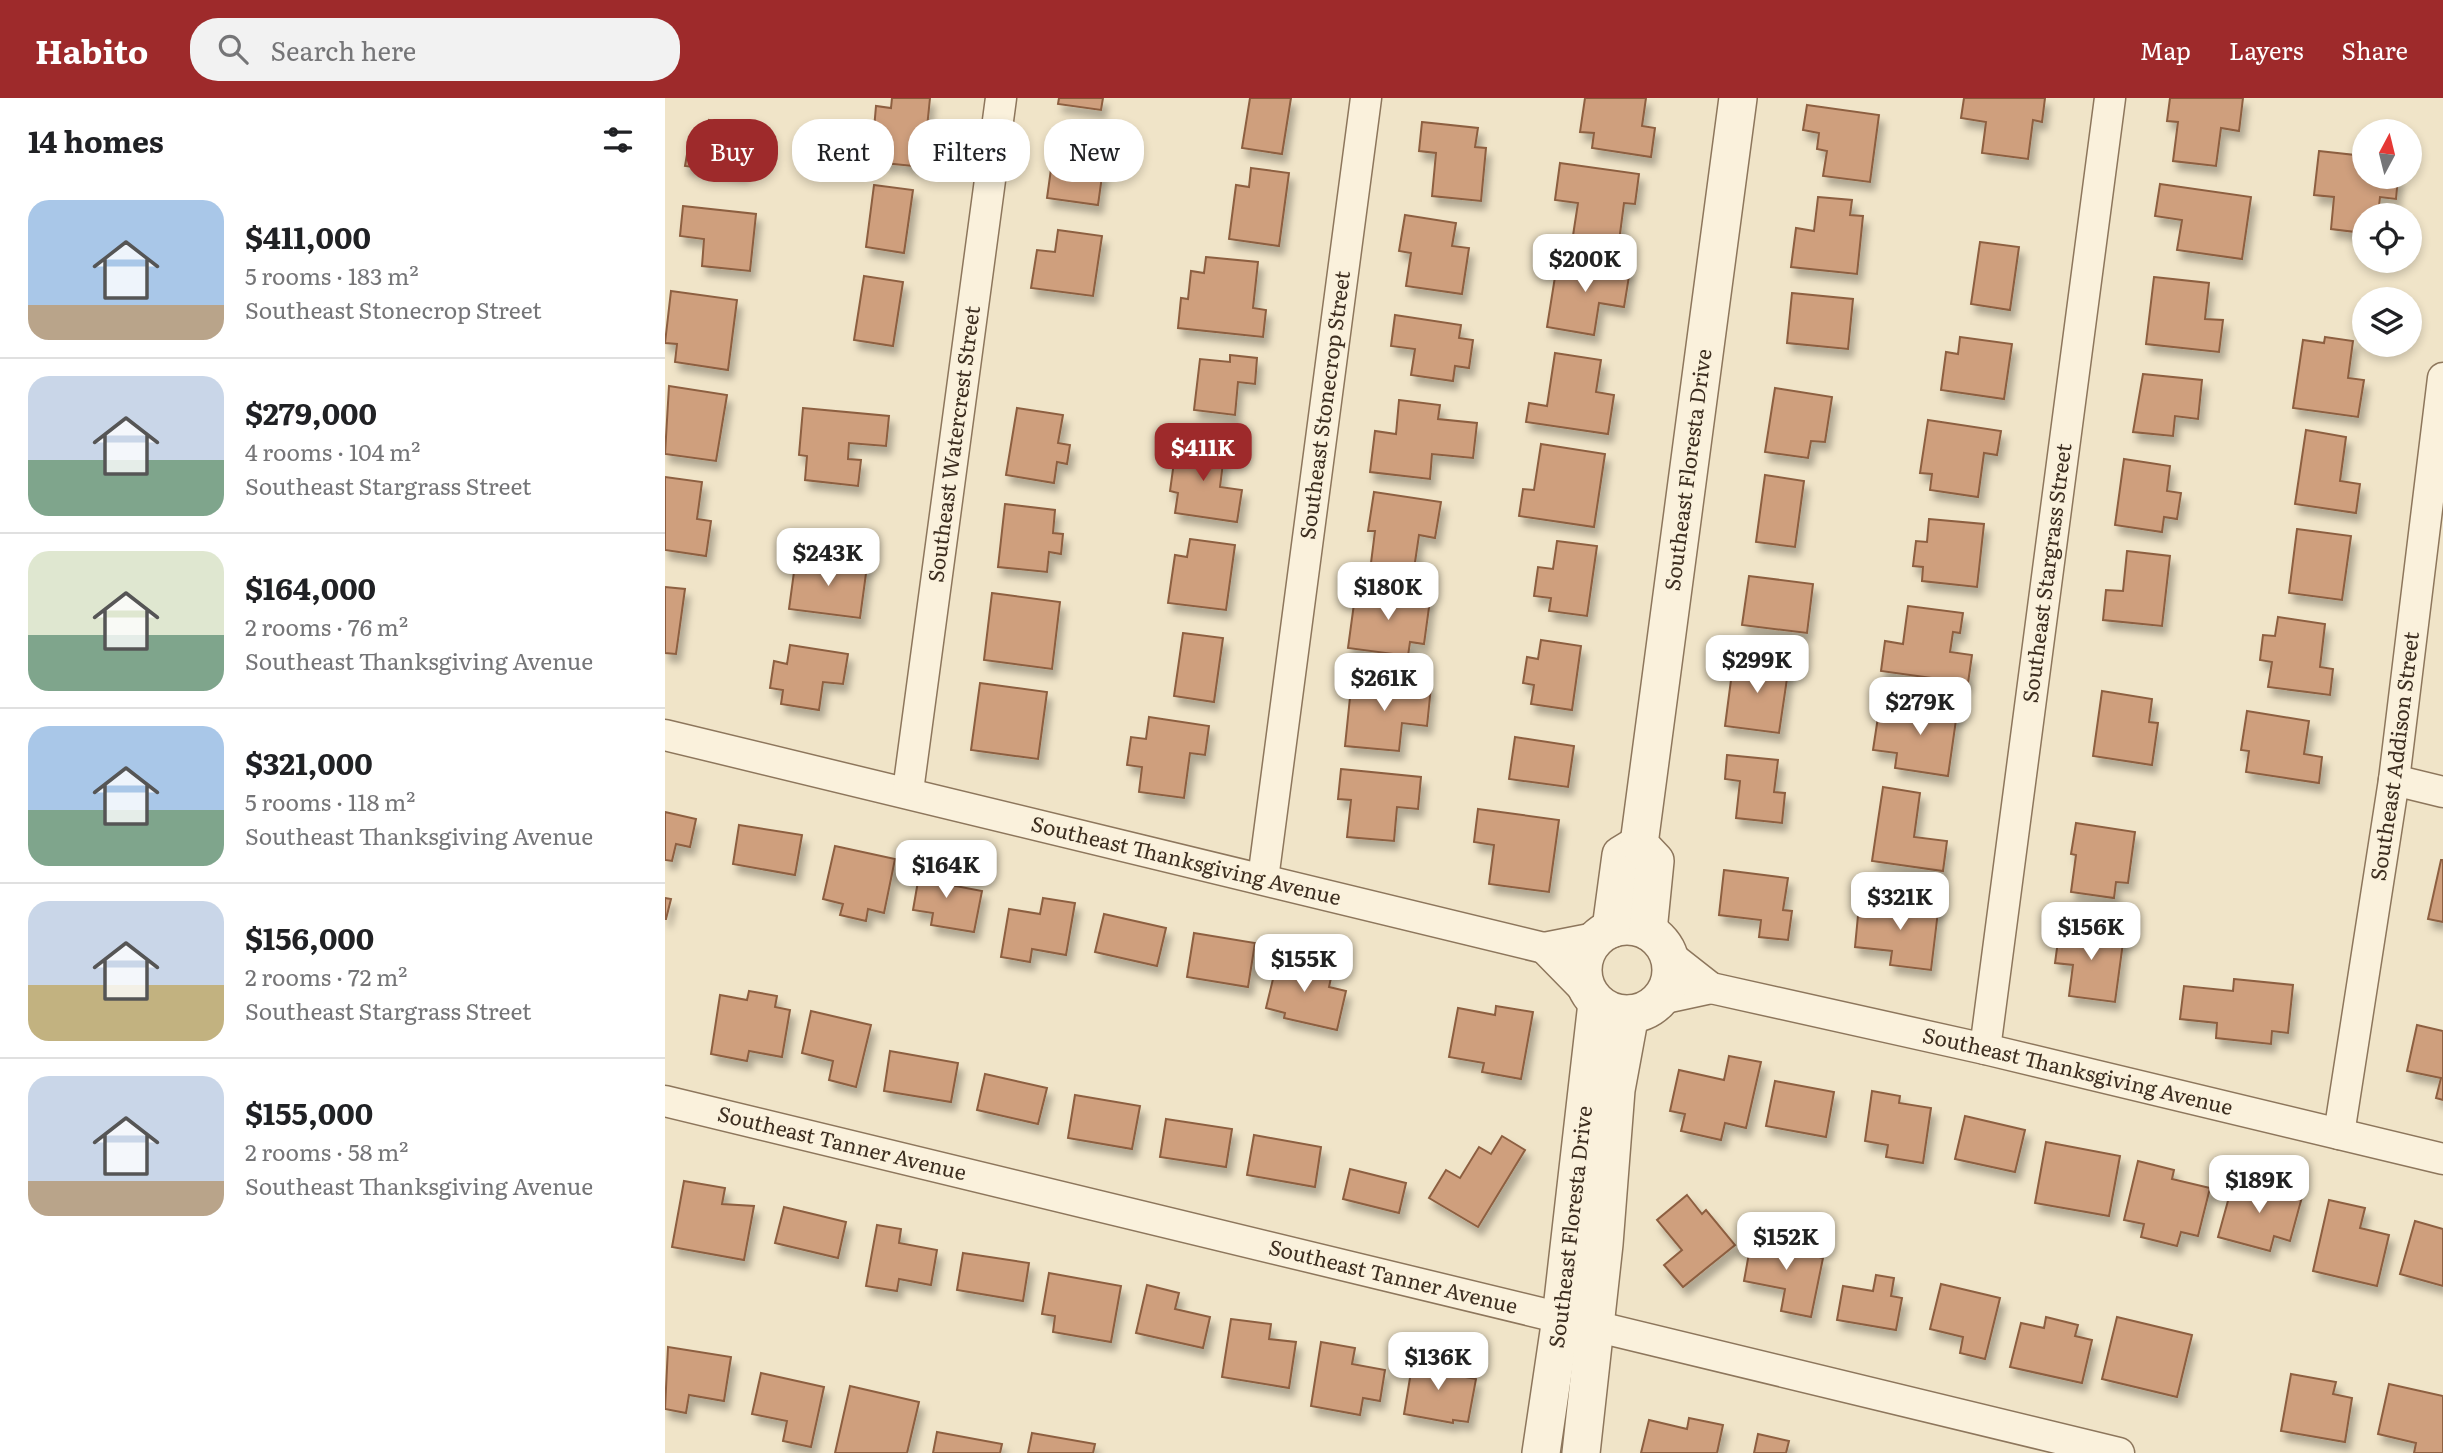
<!DOCTYPE html>
<meta charset="utf-8">
<style>
:root{--surface:#fff;--page:#f2f2f2;--text:#202124;--muted:#757577;--line:#e0e0e0;--accent:#9e2a2b}
body{margin:0;font-family:Literata,serif;background:var(--page);color:var(--text);height:100vh;display:flex;flex-direction:column;font-size:26px;white-space:nowrap}
*{box-sizing:border-box;margin:0}
p{font-size:23px;color:var(--muted)}
.icon{flex:none;width:38px;height:38px;fill:none;stroke:currentColor;stroke-width:2;stroke-linecap:round;stroke-linejoin:round}
.map{position:relative;flex:1;overflow:hidden}
.details{display:flex;flex-direction:column;background:var(--surface);width:665px}
.details>*{flex:none}
.guide{position:absolute;left:21px;top:21px;width:665px;height:63px;display:flex;gap:14px}
.needle{width:46px;rotate:7deg}
.tools{position:absolute;left:1687px;top:21px;display:grid;gap:14px}
.tools a{display:grid;place-items:center;width:70px;height:70px;border-radius:50%;background:var(--surface);box-shadow:0 4px 10px #0003;font-size:35px}
.price{position:absolute;translate:-50% -60px;padding:0 16px;border-radius:14px;background:#fff;color:#222;font-size:23px;line-height:46px;filter:drop-shadow(0 2px 4px #0008)}
.price::after{content:'';position:absolute;left:50%;top:42px;width:21px;height:16px;margin-left:-10px;background:inherit;clip-path:polygon(0 0,100% 0,50% 100%)}
.price.selected{background:var(--accent);color:#fff}
ul{padding:0;list-style:none}
li{display:flex;align-items:center;gap:21px;height:175px;padding:0 28px}
li+li{border-top:2px solid var(--line)}
li span{display:grid;place-items:center;flex:none;width:196px;height:140px;border-radius:21px;color:#555}
li>.icon{margin-inline-start:auto}
span .icon{width:84px;height:84px;fill:#fffc;stroke-width:1}
li b{font-size:30px}
h2{display:flex;justify-content:space-between;align-items:center;height:84px;padding:0 28px;font-size:30px}
.tag{padding:0 24px;border-radius:28px;background:var(--surface);box-shadow:0 4px 10px #0003;font-size:24px;line-height:63px}
.tag.selected{background:var(--accent);color:#fff}
header{display:flex;align-items:center;gap:42px;box-sizing:border-box;height:98px;padding:0 35px;background:var(--accent);color:#fff}
header strong{font-size:33px}
nav{display:flex;gap:38px;margin-inline-start:auto;font-size:24px}
.search{width:490px;height:63px;background:var(--page);display:flex;align-items:center;gap:18px;box-sizing:border-box;padding:0 24px;border-radius:28px;color:var(--muted);font-size:26px}
main{display:flex;flex:1;min-height:0}
.map>svg:first-child{display:block}
.building{fill:#cf9f7d;stroke:#8d5f41;stroke-width:2;filter:url(#shadow)}
.lines{fill:none;stroke-linecap:round;stroke-linejoin:round}
.minor-casing{stroke:#8d765c;stroke-width:33}
.tertiary-casing{stroke:#8d765c;stroke-width:40}
.minor{stroke:#faf1dc;stroke-width:30}
.tertiary{stroke:#faf1dc;stroke-width:37}
.labels{text-anchor:middle;stroke-width:5;stroke-linejoin:round;paint-order:stroke}
.street-label{font-size:21px;fill:#3d2e20;stroke:#f7eed8}
</style>
<header>
<strong>Habito</strong>
<div class="search"><svg class="icon" aria-label="search" viewBox="0 0 24 24"><circle cx="10" cy="10" r="6"/><path d="M15 15l6 6"/></svg>Search here</div>
<nav><a>Map</a><a>Layers</a><a>Share</a></nav>
</header>
<main>
<section class="details">
<h2>14 homes<svg class="icon" aria-label="filters" viewBox="0 0 24 24"><path d="M4 7h16M4 17h16"/><circle cx="9" cy="7" r="2"/><circle cx="15" cy="17" r="2"/></svg></h2>
<ul>
<li><span style="background:linear-gradient(#a9c7e8 75%,#b9a48a 0)"><svg class="icon" aria-label="home" viewBox="0 0 24 24"><path d="M3 11l9-7 9 7M6 9v11h12V9"/></svg></span><div><b>$411,000</b><p>5 rooms · 183 m²</p><p>Southeast Stonecrop Street</p></div></li>
<li><span style="background:linear-gradient(#c9d6e8 60%,#7fa58c 0)"><svg class="icon" aria-label="home" viewBox="0 0 24 24"><path d="M3 11l9-7 9 7M6 9v11h12V9"/></svg></span><div><b>$279,000</b><p>4 rooms · 104 m²</p><p>Southeast Stargrass Street</p></div></li>
<li><span style="background:linear-gradient(#dfe7d0 60%,#7fa58c 0)"><svg class="icon" aria-label="home" viewBox="0 0 24 24"><path d="M3 11l9-7 9 7M6 9v11h12V9"/></svg></span><div><b>$164,000</b><p>2 rooms · 76 m²</p><p>Southeast Thanksgiving Avenue</p></div></li>
<li><span style="background:linear-gradient(#a9c7e8 60%,#7fa58c 0)"><svg class="icon" aria-label="home" viewBox="0 0 24 24"><path d="M3 11l9-7 9 7M6 9v11h12V9"/></svg></span><div><b>$321,000</b><p>5 rooms · 118 m²</p><p>Southeast Thanksgiving Avenue</p></div></li>
<li><span style="background:linear-gradient(#c9d6e8 60%,#c2b280 0)"><svg class="icon" aria-label="home" viewBox="0 0 24 24"><path d="M3 11l9-7 9 7M6 9v11h12V9"/></svg></span><div><b>$156,000</b><p>2 rooms · 72 m²</p><p>Southeast Stargrass Street</p></div></li>
<li><span style="background:linear-gradient(#c9d6e8 75%,#b9a48a 0)"><svg class="icon" aria-label="home" viewBox="0 0 24 24"><path d="M3 11l9-7 9 7M6 9v11h12V9"/></svg></span><div><b>$155,000</b><p>2 rooms · 58 m²</p><p>Southeast Thanksgiving Avenue</p></div></li>
</ul>
</section>
<div class="map">
<svg width="1778" height="1355" viewBox="0 0 1778 1355">
<defs>
<filter id="shadow"><feDropShadow dx="4.5" dy="8" stdDeviation="3.5" flood-color="#0004"/></filter>
</defs>
<rect width="100%" height="100%" fill="#f0e4c8"/>
<g class="building">
<polygon points="227,0 265,0 258,69 219,65 221,44 208,43 211,8 226,10"/>
<polygon points="394,0 438,0 436,12 393,6"/>
<polygon points="585,0 626,0 617,56 577,50"/>
<polygon points="920,0 981,0 977,28 990,30 986,59 927,50 929,35 915,34"/>
<polygon points="1299,0 1380,0 1377,24 1368,22 1363,61 1317,55 1321,24 1296,20"/>
<polygon points="1505,0 1578,0 1574,33 1556,30 1551,68 1508,63 1513,24 1502,23"/>
<polygon points="1142,7 1214,17 1205,84 1158,78 1162,53 1152,51 1154,35 1138,32"/>
<polygon points="44,22 98,30 94,59 81,58 78,76 20,68 25,39 41,42"/>
<polygon points="757,24 813,30 810,49 821,50 816,103 767,98 771,55 754,53"/>
<polygon points="391,35 429,40 425,70 438,71 433,107 382,100"/>
<polygon points="1654,53 1699,58 1699,79 1733,79 1731,101 1715,99 1713,117 1699,117 1699,135 1666,131 1669,99 1649,97"/>
<polygon points="895,65 974,76 970,106 959,105 953,151 907,144 913,105 890,102"/>
<polygon points="586,70 624,75 614,148 564,141 571,87 584,89"/>
<polygon points="1495,86 1586,99 1577,161 1512,152 1517,122 1490,118"/>
<polygon points="209,87 248,92 239,155 201,149"/>
<polygon points="1153,99 1187,102 1185,117 1198,118 1192,176 1126,169 1131,130 1149,133"/>
<polygon points="18,108 91,116 85,173 37,168 39,141 15,138"/>
<polygon points="740,117 791,125 787,148 804,150 797,196 741,188 746,155 734,153"/>
<polygon points="393,132 437,138 428,198 366,190 372,152 390,154"/>
<polygon points="1315,144 1354,149 1345,212 1306,206"/>
<polygon points="541,159 593,164 588,210 601,212 598,239 513,230 516,200 523,201 526,173 539,175"/>
<polygon points="893,160 965,172 959,209 934,205 929,237 882,229"/>
<polygon points="199,178 238,184 228,248 189,242"/>
<polygon points="1489,179 1544,185 1540,221 1558,222 1554,254 1481,246"/>
<polygon points="6,193 72,202 63,272 10,264 12,246 0,245"/>
<polygon points="1127,195 1188,201 1183,251 1122,245"/>
<polygon points="730,217 796,227 794,240 808,242 804,270 790,268 788,283 746,277 750,251 726,248"/>
<polygon points="1295,239 1347,246 1339,301 1276,292 1281,254 1293,256"/>
<polygon points="1660,239 1688,243 1683,280 1699,282 1693,319 1628,310 1638,242 1659,245"/>
<polygon points="890,255 936,262 931,294 949,297 943,336 861,324 864,305 882,308"/>
<polygon points="565,257 592,260 590,286 573,284 570,317 529,312 535,261 565,264"/>
<polygon points="1478,276 1537,282 1533,321 1510,318 1508,338 1468,334"/>
<polygon points="4,288 62,297 51,363 0,356"/>
<polygon points="1110,290 1167,299 1160,344 1146,343 1143,360 1100,354"/>
<polygon points="734,302 775,307 773,321 812,325 808,360 767,356 765,381 705,374 710,333 731,336"/>
<polygon points="138,310 224,318 221,348 184,345 183,361 196,362 193,388 140,382 142,358 134,357"/>
<polygon points="352,310 398,317 393,345 405,347 402,366 392,364 389,385 341,377"/>
<polygon points="1263,322 1336,333 1332,357 1319,355 1313,399 1265,392 1267,376 1255,375"/>
<polygon points="1641,332 1681,339 1675,383 1695,386 1691,415 1630,406"/>
<polygon points="512,342 560,349 555,389 577,392 572,424 510,415 513,395 505,393"/>
<polygon points="876,346 940,356 929,429 854,418 858,391 869,392"/>
<polygon points="1459,361 1505,368 1502,393 1516,395 1512,421 1499,419 1497,434 1450,427"/>
<polygon points="1100,377 1139,383 1130,449 1091,444"/>
<polygon points="0,379 37,384 32,421 46,423 41,458 0,452"/>
<polygon points="709,394 776,404 770,440 754,437 749,471 706,465 710,433 703,433"/>
<polygon points="340,406 390,412 388,435 398,436 396,456 384,454 382,474 333,469"/>
<polygon points="1264,421 1319,426 1312,489 1257,483 1258,469 1248,468 1251,443 1262,444"/>
<polygon points="1632,431 1686,438 1677,502 1624,495"/>
<polygon points="525,441 570,447 561,512 503,505 510,457 522,459"/>
<polygon points="892,443 932,448 922,518 884,513 886,500 869,498 873,469 888,471"/>
<polygon points="1462,453 1505,458 1497,528 1438,522 1441,492 1458,493"/>
<polygon points="131,459 202,468 195,520 124,511"/>
<polygon points="1084,478 1148,486 1142,535 1077,527"/>
<polygon points="0,489 20,491 11,556 0,555"/>
<polygon points="691,491 765,502 759,546 745,544 743,558 683,550"/>
<polygon points="327,495 395,504 387,571 319,562"/>
<polygon points="1243,508 1298,515 1295,535 1288,534 1285,554 1307,557 1303,585 1216,573 1220,543 1238,546"/>
<polygon points="1613,519 1660,526 1655,569 1668,571 1665,597 1603,589 1607,564 1595,562 1598,537 1610,538"/>
<polygon points="518,535 558,540 549,604 509,598"/>
<polygon points="876,542 916,548 907,612 866,606 869,587 858,585 862,559 873,561"/>
<polygon points="125,547 183,556 178,586 158,584 154,612 116,606 118,592 105,590 109,563 122,566"/>
<polygon points="1069,559 1124,567 1114,635 1060,628"/>
<polygon points="687,580 766,589 762,628 737,625 734,653 680,648"/>
<polygon points="315,585 382,594 373,661 306,652"/>
<polygon points="1437,593 1487,601 1484,624 1493,625 1487,667 1428,658"/>
<polygon points="1242,600 1293,608 1283,678 1230,670 1232,655 1208,652 1213,619 1239,623"/>
<polygon points="1582,613 1644,623 1639,656 1657,659 1654,685 1581,674 1584,653 1576,652"/>
<polygon points="484,619 544,628 540,657 525,655 519,700 474,694 477,669 462,667 466,639 481,641"/>
<polygon points="850,639 909,648 903,689 844,681"/>
<polygon points="1062,657 1113,662 1109,694 1120,695 1117,725 1071,720 1075,683 1060,681"/>
<polygon points="676,671 756,679 753,711 732,709 729,743 682,739 686,702 673,701"/>
<polygon points="1218,689 1255,695 1249,739 1282,743 1278,773 1207,763"/>
<polygon points="813,711 894,722 884,794 824,786 829,747 809,744"/>
<polygon points="0,714 31,721 25,749 11,746 7,763 0,762"/>
<polygon points="1411,725 1470,734 1463,785 1451,784 1449,800 1406,794 1411,757 1406,756"/>
<polygon points="74,727 137,737 130,777 68,766"/>
<polygon points="170,748 230,761 219,815 203,811 201,823 175,817 178,806 158,801"/>
<polygon points="1776,762 1778,762 1778,824 1763,821"/>
<polygon points="256,766 283,770 280,786 317,793 309,834 266,827 268,815 248,812"/>
<polygon points="1059,772 1123,780 1118,812 1127,813 1123,842 1094,839 1096,822 1054,817"/>
<polygon points="0,800 6,801 1,821 0,821"/>
<polygon points="378,800 410,805 401,857 367,851 365,864 336,859 344,811 375,816"/>
<polygon points="1234,801 1274,805 1266,872 1225,867 1227,853 1190,849 1194,807 1233,812"/>
<polygon points="439,816 501,830 492,868 430,854"/>
<polygon points="1395,828 1459,837 1450,904 1404,898 1408,867 1390,865"/>
<polygon points="529,835 590,845 583,889 522,879"/>
<polygon points="615,852 642,858 639,873 666,880 664,889 681,893 672,932 619,920 620,915 601,910"/>
<polygon points="1569,881 1628,887 1623,935 1607,933 1606,946 1551,940 1552,925 1515,921 1519,888 1568,893"/>
<polygon points="84,893 112,898 110,909 125,912 117,959 84,953 82,963 46,956 55,897 82,902"/>
<polygon points="831,908 868,914 856,981 817,974 819,965 784,959 793,910 830,917"/>
<polygon points="146,913 206,927 191,989 164,982 168,963 137,955"/>
<polygon points="1752,927 1778,933 1778,1002 1771,1000 1776,980 1742,973"/>
<polygon points="225,953 293,965 286,1004 219,993"/>
<polygon points="1064,958 1096,964 1081,1030 1060,1025 1056,1042 1016,1033 1020,1016 1005,1013 1014,972 1059,982"/>
<polygon points="320,976 382,990 373,1026 312,1012"/>
<polygon points="1110,983 1169,994 1161,1039 1101,1028"/>
<polygon points="1207,993 1235,998 1234,1005 1266,1010 1258,1065 1221,1059 1223,1047 1200,1043"/>
<polygon points="410,997 475,1008 467,1051 403,1040"/>
<polygon points="1300,1018 1360,1032 1350,1074 1290,1061"/>
<polygon points="501,1021 567,1031 561,1069 495,1059"/>
<polygon points="589,1037 656,1049 650,1089 582,1077"/>
<polygon points="837,1038 860,1052 813,1129 764,1100 781,1072 795,1080 814,1049 826,1056"/>
<polygon points="1381,1044 1455,1058 1444,1118 1370,1105"/>
<polygon points="1473,1063 1509,1072 1507,1081 1545,1090 1533,1138 1516,1134 1512,1148 1476,1139 1479,1126 1459,1122"/>
<polygon points="685,1071 741,1085 734,1115 678,1101"/>
<polygon points="1569,1081 1637,1099 1625,1143 1609,1138 1605,1153 1553,1139"/>
<polygon points="19,1083 60,1090 57,1106 89,1108 79,1162 7,1149"/>
<polygon points="1022,1097 1037,1116 1041,1112 1070,1147 1018,1189 999,1167 1017,1152 992,1122"/>
<polygon points="1664,1102 1700,1110 1695,1130 1724,1137 1712,1188 1648,1173"/>
<polygon points="119,1109 181,1124 173,1160 110,1145"/>
<polygon points="1750,1123 1778,1131 1778,1188 1735,1176"/>
<polygon points="212,1127 236,1131 234,1145 272,1152 266,1187 234,1181 232,1193 201,1188"/>
<polygon points="1107,1137 1143,1145 1141,1156 1158,1160 1146,1219 1116,1213 1120,1191 1079,1183 1086,1144 1105,1147"/>
<polygon points="298,1155 364,1165 358,1203 292,1192"/>
<polygon points="384,1175 456,1188 446,1244 388,1234 390,1218 377,1216"/>
<polygon points="1211,1177 1229,1180 1226,1198 1237,1200 1231,1232 1172,1222 1178,1188 1208,1193"/>
<polygon points="1276,1186 1335,1200 1320,1261 1295,1255 1298,1239 1265,1231"/>
<polygon points="482,1187 514,1195 510,1211 545,1219 538,1250 471,1235"/>
<polygon points="1381,1219 1413,1227 1410,1238 1427,1242 1417,1285 1345,1269 1356,1225 1379,1230"/>
<polygon points="1452,1219 1527,1237 1512,1299 1437,1281"/>
<polygon points="566,1221 606,1226 604,1241 631,1244 624,1290 557,1279"/>
<polygon points="656,1244 690,1250 687,1266 720,1272 715,1303 698,1300 695,1317 646,1308"/>
<polygon points="3,1249 66,1259 59,1303 24,1297 21,1315 0,1311"/>
<polygon points="749,1256 775,1260 773,1274 811,1281 803,1324 788,1322 788,1325 739,1316"/>
<polygon points="96,1275 159,1289 146,1349 118,1343 122,1323 87,1316"/>
<polygon points="1626,1276 1671,1284 1668,1296 1687,1300 1680,1344 1616,1333"/>
<polygon points="1724,1286 1778,1298 1778,1355 1749,1355 1751,1345 1713,1336"/>
<polygon points="185,1288 254,1304 242,1355 170,1355"/>
<polygon points="1024,1320 1058,1327 1052,1355 976,1355 984,1322 1022,1331"/>
<polygon points="272,1334 337,1346 335,1355 268,1355"/>
<polygon points="367,1335 430,1346 428,1355 363,1355"/>
<polygon points="1093,1336 1124,1343 1121,1355 1089,1355"/>
</g>
<g class="lines">
<defs>
<g id="minor">
<path id="s1" d="M0 637 879 850"/>
<polyline points="1729,682 1778,694"/>
<path id="s2" d="M243 693 336 0"/>
<path id="s3" d="M598 781 701 0"/>
<path id="s4" d="M1046 890 1320 951 1778 1061"/>
<polyline points="926,898 879,850 930,840"/>
<polyline points="995,901 1046,890 1004,857"/>
<path id="s5" d="M1320 951 1445 0"/>
<path id="s6" d="M0 1003 1454 1355"/>
<path id="s7" d="M1674 1036 1729 682 1778 280"/>
</g>
<g id="tertiary">
<circle cx="962" cy="872" r="44"/>
<polyline points="946,831 956,757 974,746"/>
<path id="s8" d="M983 833 990 763 974 746 1073 0"/>
<path id="s9" d="M876 1355 896 1220 932 905"/>
<polyline points="916,1355 939,1146 951,992 965,916"/>
</g>
</defs>
<use href="#minor" class="minor-casing"/>
<use href="#tertiary" class="tertiary-casing"/>
<use href="#minor" class="minor"/>
<use href="#tertiary" class="tertiary"/>
</g>
<g class="labels">
<g class="street-label">
<text dy="7" stroke="none"><textPath href="#s3" startOffset="478">Southeast Stonecrop Street</textPath></text>
<text dy="7" stroke="none"><textPath href="#s2" startOffset="350">Southeast Watercrest Street</textPath></text>
<text dy="7" stroke="none"><textPath href="#s8" startOffset="471">Southeast Floresta Drive</textPath></text>
<text dy="7" stroke="none"><textPath href="#s5" startOffset="480">Southeast Stargrass Street</textPath></text>
<text dy="7" stroke="none"><textPath href="#s7" startOffset="382">Southeast Addison Street</textPath></text>
<text dy="7" stroke="none"><textPath href="#s1" startOffset="536">Southeast Thanksgiving Avenue</textPath></text>
<text dy="7" stroke="none"><textPath href="#s4" startOffset="376">Southeast Thanksgiving Avenue</textPath></text>
<text dy="7" stroke="none"><textPath href="#s6" startOffset="182">Southeast Tanner Avenue</textPath></text>
<text dy="7" stroke="none"><textPath href="#s9" startOffset="228">Southeast Floresta Drive</textPath></text>
<text dy="7" stroke="none"><textPath href="#s6" startOffset="749">Southeast Tanner Avenue</textPath></text>
</g>
</g>
</svg>
<div class="tools">
<a><svg class="needle" viewBox="-14 -14 28 28"><path d="M0-13l5 13h-10z" fill="#e53935"/><path d="M0 13l5-13h-10z" fill="#757577"/></svg></a>
<a><svg class="icon" aria-label="locate" viewBox="0 0 24 24"><circle cx="12" cy="12" r="6"/><path d="M12 2v4M12 18v4M2 12h4M18 12h4"/></svg></a>
<a><svg class="icon" aria-label="layers" viewBox="0 0 24 24"><path d="M12 4l9 5-9 5-9-5zM3 14l9 5 9-5"/></svg></a>
</div>
<b class="price" style="left:920px;top:196px">$200K</b>
<b class="price selected" style="left:538px;top:385px">$411K</b>
<b class="price" style="left:163px;top:490px">$243K</b>
<b class="price" style="left:723px;top:524px">$180K</b>
<b class="price" style="left:1092px;top:597px">$299K</b>
<b class="price" style="left:719px;top:615px">$261K</b>
<b class="price" style="left:1255px;top:639px">$279K</b>
<b class="price" style="left:281px;top:802px">$164K</b>
<b class="price" style="left:1235px;top:834px">$321K</b>
<b class="price" style="left:1426px;top:864px">$156K</b>
<b class="price" style="left:639px;top:896px">$155K</b>
<b class="price" style="left:1594px;top:1117px">$189K</b>
<b class="price" style="left:1121px;top:1174px">$152K</b>
<b class="price" style="left:773px;top:1294px">$136K</b>
<div class="guide">
<a class="tag selected">Buy</a>
<a class="tag">Rent</a>
<a class="tag">Filters</a>
<a class="tag">New</a>
</div>
</div>
</main>
